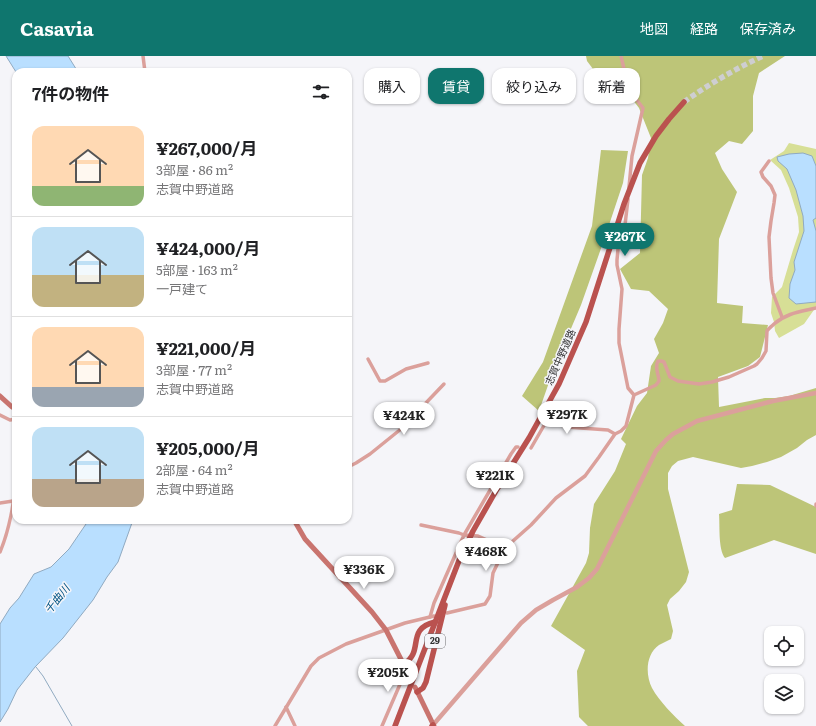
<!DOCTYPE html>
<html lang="ja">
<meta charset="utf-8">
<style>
:root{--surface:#fff;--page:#f2f2f2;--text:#202124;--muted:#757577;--line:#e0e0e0;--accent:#0f766e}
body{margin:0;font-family:Literata,"Noto Sans JP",serif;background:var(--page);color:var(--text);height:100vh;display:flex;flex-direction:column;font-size:15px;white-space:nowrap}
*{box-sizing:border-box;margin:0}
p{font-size:13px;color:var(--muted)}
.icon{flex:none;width:22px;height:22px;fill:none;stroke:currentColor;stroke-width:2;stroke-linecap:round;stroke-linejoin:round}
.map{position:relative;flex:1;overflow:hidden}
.side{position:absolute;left:12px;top:12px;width:340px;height:456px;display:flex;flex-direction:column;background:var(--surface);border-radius:12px;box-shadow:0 1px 3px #0004}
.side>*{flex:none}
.banner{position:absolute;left:364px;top:12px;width:380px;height:36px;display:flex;gap:8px}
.tools{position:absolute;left:764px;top:570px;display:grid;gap:8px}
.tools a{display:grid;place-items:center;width:40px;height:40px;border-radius:8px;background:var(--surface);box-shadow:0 1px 3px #0004;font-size:20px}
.price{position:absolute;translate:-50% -34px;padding:0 9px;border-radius:14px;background:#fff;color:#222;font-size:13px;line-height:26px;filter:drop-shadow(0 1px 2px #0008)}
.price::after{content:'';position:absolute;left:50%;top:24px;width:12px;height:9px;margin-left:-6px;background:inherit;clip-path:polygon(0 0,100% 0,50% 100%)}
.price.selected{background:var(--accent);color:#fff}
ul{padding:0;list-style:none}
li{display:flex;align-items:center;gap:12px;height:100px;padding:0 20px}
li+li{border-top:1px solid var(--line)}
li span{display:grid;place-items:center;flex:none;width:112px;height:80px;border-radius:12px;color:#555}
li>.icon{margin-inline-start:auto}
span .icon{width:48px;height:48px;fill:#fffc;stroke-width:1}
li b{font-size:17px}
h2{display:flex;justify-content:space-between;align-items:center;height:48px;padding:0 20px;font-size:17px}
.pill{padding:0 14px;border-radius:12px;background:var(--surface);box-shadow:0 1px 3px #0004;font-size:14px;line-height:36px}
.pill.selected{background:var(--accent);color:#fff}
header{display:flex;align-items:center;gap:24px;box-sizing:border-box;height:56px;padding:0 20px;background:var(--accent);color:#fff}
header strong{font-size:19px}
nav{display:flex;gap:22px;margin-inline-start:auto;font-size:14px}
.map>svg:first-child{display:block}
.green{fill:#d7df96}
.forest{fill:#bdc578}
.water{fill:#b9dfff;stroke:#90aac1}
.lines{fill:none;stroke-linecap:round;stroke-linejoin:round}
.stream{stroke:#90aac1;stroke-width:1}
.primary-tunnel{stroke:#ceced1;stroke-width:5.5;stroke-dasharray:5.5 3;stroke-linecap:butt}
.minor{stroke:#dba09b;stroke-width:3.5}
.tertiary{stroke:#dba09b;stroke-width:4.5}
.secondary{stroke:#c9746f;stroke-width:5}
.primary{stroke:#ba524f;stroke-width:5.5}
.labels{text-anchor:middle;stroke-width:3;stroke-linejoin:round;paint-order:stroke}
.shield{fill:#f5f5f9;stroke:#6b6b6d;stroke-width:1}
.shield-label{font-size:9px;font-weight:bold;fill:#303031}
.street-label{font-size:10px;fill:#303031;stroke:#f5f5f9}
.water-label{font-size:11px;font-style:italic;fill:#005383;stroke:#f5f5f9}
</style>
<header>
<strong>Casavia</strong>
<nav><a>地図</a><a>経路</a><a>保存済み</a></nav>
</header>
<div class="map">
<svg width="816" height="670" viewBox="0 0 816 670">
<rect width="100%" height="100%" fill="#f5f5f9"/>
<polygon class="green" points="789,87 816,93 816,251 804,268 779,282 775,275 774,266 771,257 772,241 782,231 793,194 799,176 798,161 789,132 781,114 770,104 784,95"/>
<g class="forest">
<path d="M586 0H785L759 17 753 40V75L742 88 729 85 715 97 722 113 737 136 719 183 717 247 743 250 742 267 768 269 760 301 748 310 718 321 719 351 765 342H775L789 340 816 332V379L807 384 797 392 781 401 767 406 752 410 741 412 693 401 678 405 672 410 668 417V433L689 516 686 526 679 535 670 543 667 549 673 575 671 583C667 585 663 587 659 589 646 598 645 618 652 632 659 645 674 660 685 670H588L579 661 577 615 585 594 551 570 586 507 589 497 590 472 594 448 615 415 626 388 621 383 637 350 647 337 651 310 659 297 654 283 663 267 668 253 649 235 631 233 620 213 640 197 642 119 648 102 651 82 639 52 629 39 618 28 593 13 587 5Z"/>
<polygon points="601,94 628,95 623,127 604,184 581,249 553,315 539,355 522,340 543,306 592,170"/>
<path d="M737 428 770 429 816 451V498L774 484 725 502C718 493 720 470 719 458L732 454Z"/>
</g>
<g class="water">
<polygon points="6,0 68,0 78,16 16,16"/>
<polygon points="803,97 812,100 816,110 816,162 813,164 816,175 816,246 796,248 789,242 790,228 795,214 794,206 804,175 803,160 796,134 787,113 778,105 777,101 789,98"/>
<polygon points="88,464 133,464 118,506 107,521 93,544 63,582 35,611 17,634 8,653 0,666 0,568 10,552 19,542 34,518 51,511 69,493 86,468"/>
</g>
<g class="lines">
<polyline class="stream" points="36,611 43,620 72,670"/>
<path class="primary-tunnel" d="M684 46C709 28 735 13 763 0"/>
<g class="minor">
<polyline points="143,0 145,16"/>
<polyline points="621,0 629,34 643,52 632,100 629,131"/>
<polyline points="769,105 761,116 763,121 771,130 775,139 774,147 771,165 769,181 771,222 773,237 782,261"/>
<polyline points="628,143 625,169 622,177 621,183 618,193 617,204 617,209 622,233 619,273 619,287 628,332 634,339"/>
<polyline points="368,303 380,325 385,325 406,313 428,307"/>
<polyline points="0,359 10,364 16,363"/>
<polyline points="531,392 546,366 551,365 567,371 608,374 615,378"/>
<polyline points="348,411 356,407 370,398 401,373 444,328"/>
<polyline points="0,447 13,445"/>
<polyline points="816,450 816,448"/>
<polyline points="421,469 459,477 464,479 478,480 505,492"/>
<path d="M0 496C9 475 15 444 16 421"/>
<path d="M447 557 485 548 490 540 493 517 505 492 531 469 556 442 585 420 599 401 615 378 621 375 626 370 634 339 656 329 659 325C659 318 654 312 658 305H661L664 306 670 321 678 325 699 328 712 326 729 321 754 310 757 308 762 302 766 295 767 275C769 272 771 271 774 268 787 257 799 256 816 252"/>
<polyline points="430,561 434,547 464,479 511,398 516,391 518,391"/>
<polyline points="286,651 295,670"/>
<polyline points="275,670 311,610 319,602 346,588 405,567 434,560"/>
<polyline points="382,670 404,619 408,616"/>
</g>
<polyline class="tertiary" points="433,669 521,567 536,554 553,544 577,531 589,522 597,513 656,395 666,384 673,378 697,365 773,345 816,337"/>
<g class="secondary">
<polyline points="0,340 12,351 16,352"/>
<polyline points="294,464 305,483 372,556 386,574 409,619"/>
<polyline points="415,631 434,670"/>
</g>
<g class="primary">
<path d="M404 608C425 595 405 573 435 566"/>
<polyline points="417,636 423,632 426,626 445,549"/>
<polyline points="395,670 460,502 473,475 497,433 529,382 559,328 586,266 624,148 640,107 656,80 669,63 684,46"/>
<polyline points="432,670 433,669"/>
</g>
</g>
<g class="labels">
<rect class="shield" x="425" y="578" width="20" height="14" rx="3"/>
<g class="shield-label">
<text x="435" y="588">29</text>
</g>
<g class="street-label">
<text transform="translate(560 301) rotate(-66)" y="4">志賀中野道路</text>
</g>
<g class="water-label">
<text transform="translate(57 543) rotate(-52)" y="4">千曲川</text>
</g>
</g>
</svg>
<div class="tools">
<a><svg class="icon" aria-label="locate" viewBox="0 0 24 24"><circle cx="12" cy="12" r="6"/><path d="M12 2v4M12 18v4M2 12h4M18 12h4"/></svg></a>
<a><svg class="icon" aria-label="layers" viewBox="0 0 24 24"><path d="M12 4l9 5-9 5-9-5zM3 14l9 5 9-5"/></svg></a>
</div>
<b class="price selected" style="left:625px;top:201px">¥267K</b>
<b class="price" style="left:567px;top:379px">¥297K</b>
<b class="price" style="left:404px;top:380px">¥424K</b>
<b class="price" style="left:495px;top:440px">¥221K</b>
<b class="price" style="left:486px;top:516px">¥468K</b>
<b class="price" style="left:364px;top:534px">¥336K</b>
<b class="price" style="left:388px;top:637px">¥205K</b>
<div class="banner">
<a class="pill">購入</a>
<a class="pill selected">賃貸</a>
<a class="pill">絞り込み</a>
<a class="pill">新着</a>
</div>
<section class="side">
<h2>7件の物件<svg class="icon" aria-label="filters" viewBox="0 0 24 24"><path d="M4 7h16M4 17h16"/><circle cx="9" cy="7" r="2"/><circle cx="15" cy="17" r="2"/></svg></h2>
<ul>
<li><span style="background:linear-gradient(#ffd9b3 75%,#8fb573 0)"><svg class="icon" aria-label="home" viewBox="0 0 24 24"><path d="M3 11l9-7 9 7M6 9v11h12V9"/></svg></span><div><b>¥267,000/月</b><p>3部屋 · 86 m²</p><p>志賀中野道路</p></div></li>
<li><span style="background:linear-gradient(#bfe0f5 60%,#c2b280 0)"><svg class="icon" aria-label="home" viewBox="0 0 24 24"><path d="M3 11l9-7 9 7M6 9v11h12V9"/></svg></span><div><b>¥424,000/月</b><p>5部屋 · 163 m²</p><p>一戸建て</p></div></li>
<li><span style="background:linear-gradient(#ffd9b3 75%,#9aa5b1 0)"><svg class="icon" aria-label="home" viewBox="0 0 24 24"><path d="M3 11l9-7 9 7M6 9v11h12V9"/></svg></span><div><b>¥221,000/月</b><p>3部屋 · 77 m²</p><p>志賀中野道路</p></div></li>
<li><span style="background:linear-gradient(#bfe0f5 65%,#b9a48a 0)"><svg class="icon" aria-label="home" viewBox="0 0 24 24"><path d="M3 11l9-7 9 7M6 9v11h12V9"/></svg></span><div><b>¥205,000/月</b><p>2部屋 · 64 m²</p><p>志賀中野道路</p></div></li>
</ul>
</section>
</div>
